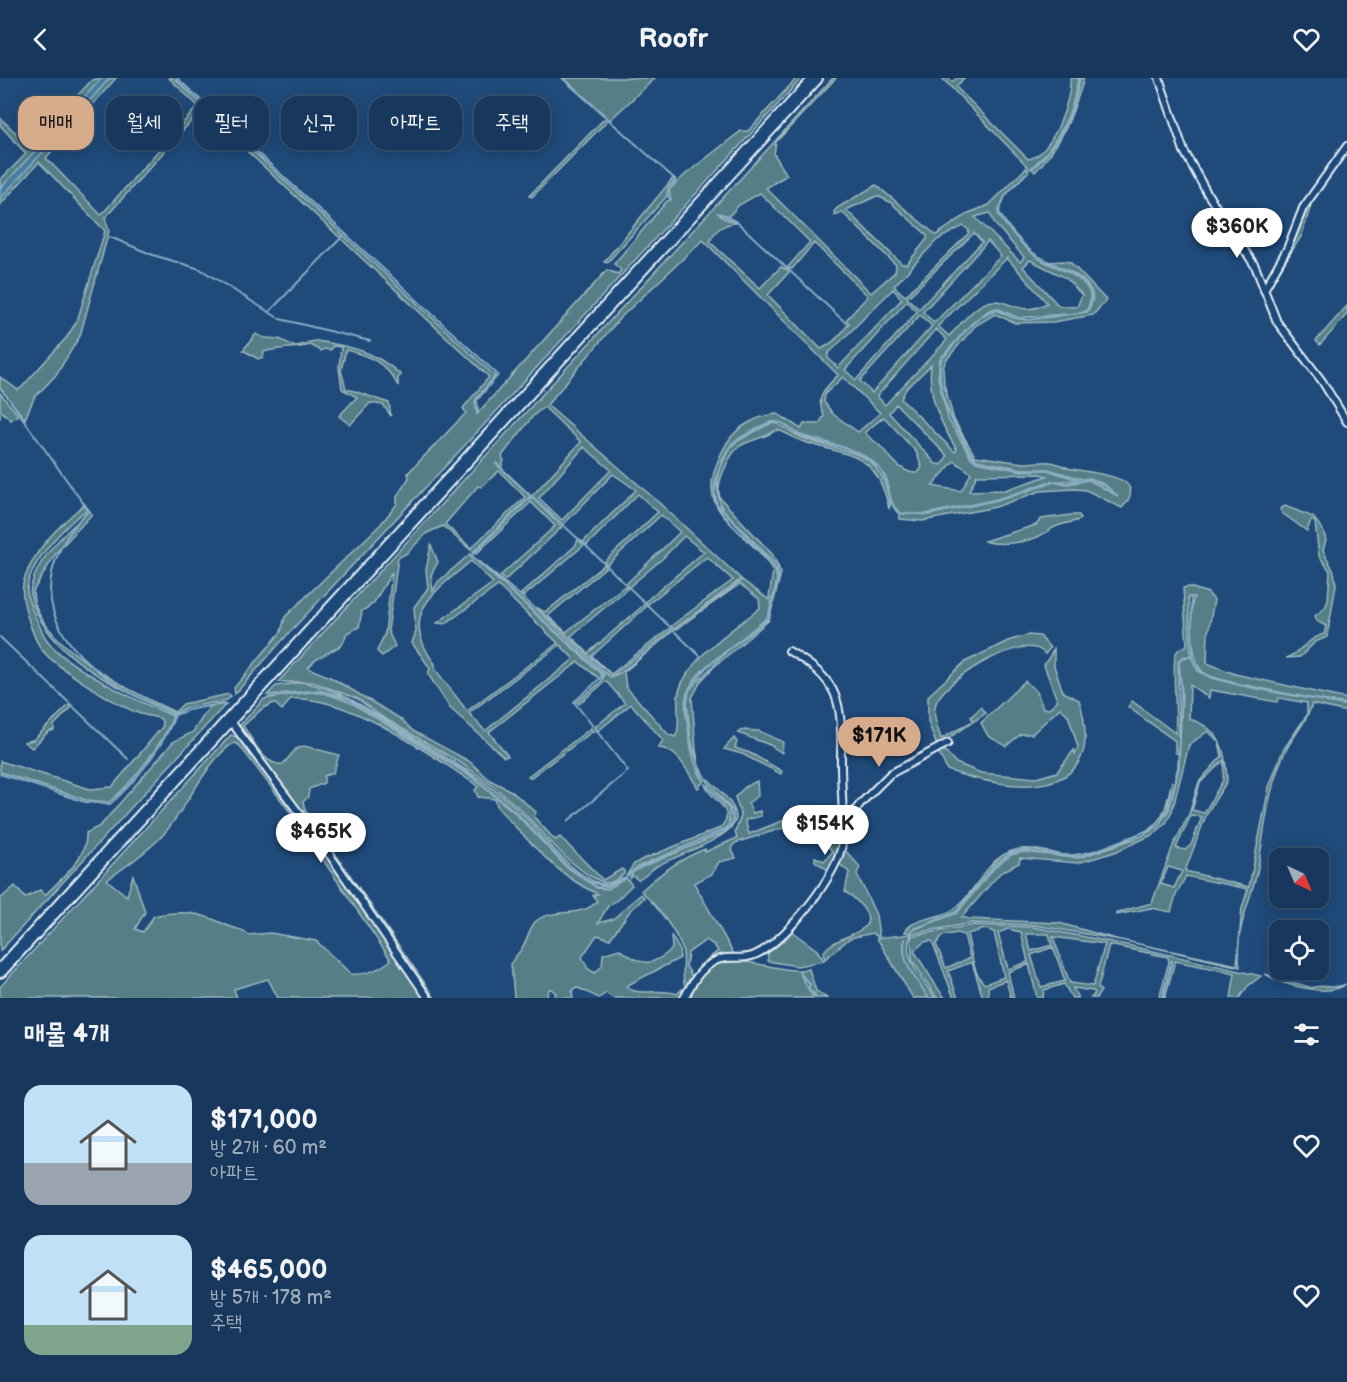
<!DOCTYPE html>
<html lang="ko">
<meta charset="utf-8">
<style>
:root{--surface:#17385c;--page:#203f62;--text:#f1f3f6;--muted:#9eacbb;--line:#365272;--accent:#d6ab8b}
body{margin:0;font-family:"Balsamiq Sans","Poor Story",sans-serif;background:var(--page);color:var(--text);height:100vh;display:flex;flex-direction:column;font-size:22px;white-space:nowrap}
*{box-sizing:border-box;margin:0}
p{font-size:20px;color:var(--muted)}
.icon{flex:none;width:33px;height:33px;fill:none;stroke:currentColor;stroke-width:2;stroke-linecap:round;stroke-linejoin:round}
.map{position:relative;height:920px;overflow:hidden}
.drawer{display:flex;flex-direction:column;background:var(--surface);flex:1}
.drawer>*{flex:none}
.guide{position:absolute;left:18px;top:18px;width:600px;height:54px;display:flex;gap:12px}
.needle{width:39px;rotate:136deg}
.fabs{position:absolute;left:1269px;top:770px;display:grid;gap:12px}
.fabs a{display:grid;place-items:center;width:60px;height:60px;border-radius:12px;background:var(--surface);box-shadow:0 3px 15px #0003,0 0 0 2px var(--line);font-size:30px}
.price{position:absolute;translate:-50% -51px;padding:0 14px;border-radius:21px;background:#fff;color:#222;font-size:20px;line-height:39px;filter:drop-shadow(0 2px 3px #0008)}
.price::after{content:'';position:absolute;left:50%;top:36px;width:18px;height:14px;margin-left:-9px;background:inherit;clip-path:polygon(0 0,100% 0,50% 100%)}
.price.selected{background:var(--accent);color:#111}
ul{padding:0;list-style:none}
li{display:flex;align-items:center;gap:18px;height:150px;padding:0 24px}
li span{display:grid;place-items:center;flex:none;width:168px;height:120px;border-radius:18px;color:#555}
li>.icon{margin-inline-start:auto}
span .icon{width:72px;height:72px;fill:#fffc;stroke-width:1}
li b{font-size:26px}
h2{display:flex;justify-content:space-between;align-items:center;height:72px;padding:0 24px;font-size:26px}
.tag{padding:0 21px;border-radius:18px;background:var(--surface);box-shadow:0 3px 15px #0003,0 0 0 2px var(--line);font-size:21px;line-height:54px}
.tag.selected{background:var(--accent);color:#111}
header{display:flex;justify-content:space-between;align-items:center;height:78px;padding:0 24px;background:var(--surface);font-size:27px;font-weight:600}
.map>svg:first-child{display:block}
.green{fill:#547e87;stroke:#9eb8c0;stroke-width:1.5;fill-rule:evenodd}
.water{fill:#467ea0;stroke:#87acc3;stroke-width:1.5}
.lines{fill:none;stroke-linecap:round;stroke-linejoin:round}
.stream{stroke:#87acc3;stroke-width:2}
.street-casing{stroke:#e8f1f8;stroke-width:10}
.highway-casing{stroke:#e8f1f8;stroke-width:16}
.street{stroke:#1f4a7a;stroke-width:6}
.highway{stroke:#1f4a7a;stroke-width:12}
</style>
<header><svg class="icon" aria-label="back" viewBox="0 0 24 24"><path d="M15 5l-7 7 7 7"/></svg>Roofr<svg class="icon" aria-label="heart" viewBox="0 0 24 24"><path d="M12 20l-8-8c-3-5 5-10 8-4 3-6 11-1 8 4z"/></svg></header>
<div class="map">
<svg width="1347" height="920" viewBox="0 0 1347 920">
<rect width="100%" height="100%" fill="#1f4a7a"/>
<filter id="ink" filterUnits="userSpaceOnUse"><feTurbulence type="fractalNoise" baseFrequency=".0167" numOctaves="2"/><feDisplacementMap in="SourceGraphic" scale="12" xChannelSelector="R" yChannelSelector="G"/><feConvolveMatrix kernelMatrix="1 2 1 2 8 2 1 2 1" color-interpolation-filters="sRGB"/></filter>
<g filter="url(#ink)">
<g class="green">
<polygon points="102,0 0,111 0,102 26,76 0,47 0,40 30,68 92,2"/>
<polygon points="110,0 116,0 46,80 101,137 198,28 169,0 174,0 495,298 475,322 477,336 607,192 618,196 621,192 614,186 667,123 671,122 669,112 687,95 741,53 748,53 797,0 802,0 483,348 288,556 235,616 234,610 281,554 285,539 380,447 397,426 397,418 409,400 408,395 466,335 463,330 489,299 202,31 105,140 109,153 80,258 56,297 34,320 25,341 0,310 0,299 18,312 22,309 67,259 77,243 105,153 39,84 0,127 0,121"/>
<polygon points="564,0 655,0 610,42"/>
<path d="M833 0H836L776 64 774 76 787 97 766 110 871 215 895 194 896 187 842 134 835 137 834 134 837 130 876 107 936 157 969 135 989 127 1026 90 1029 93 1005 117 998 135C1006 150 1024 170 1038 180 1057 192 1105 202 1086 233L1081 235 1019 240 997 230 989 232 972 245 940 281 938 300 948 341 970 378 976 384 1022 393 1048 392 1078 402 1047 404 1007 419 926 436H903C884 428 894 401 872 383 850 366 823 369 799 357 790 352 783 342 771 344 768 344 738 360 735 363 728 368 723 379 721 386 716 399 711 413 717 426 725 445 761 473 775 491L777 501 773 521 769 520 773 493C743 441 684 438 727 365 737 348 759 337 778 336L801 351 804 346H819L824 338C815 317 824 312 838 297L703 162 620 240 547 327 655 421 741 501 674 551 671 548 733 502 707 479 648 526 645 524 704 474 684 458 662 481 629 509 626 506 680 454 661 437 607 487 604 484 658 434 638 416 587 467 583 464 636 412 613 396 563 447 532 418 581 364 544 329 533 338 502 378 504 383 501 390 495 385 530 418 473 474 443 448 427 455 407 475 398 480 388 553 395 568 382 578 377 573 385 555 392 494 373 526 362 533 359 549 347 555 342 567 315 582 308 590 330 599 401 641 413 653 469 683 490 702 511 713 536 734 534 739 555 762 560 759 603 802 622 791 624 793V796L612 804 604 805 588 797 566 780 520 731 497 711 459 684 379 637 358 621 313 604H278ZM760 115 810 164 787 190 792 191 814 165 868 218 846 242 849 245C841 256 834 265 821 271L768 217 790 193 781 189 760 210 710 164C714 152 725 145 737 145L723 140 718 135 729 138 739 127ZM877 118 890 124 927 157V161L907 186H902L846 132ZM990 135 995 146 1024 179 1020 184 975 139ZM963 148 969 152 968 156 905 218 894 208 937 162ZM974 155 982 164 919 231 907 220ZM988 163 1001 178 934 245 923 234ZM1007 180 1047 225C1020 241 1007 218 988 224 972 229 961 247 949 258L938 248ZM1030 182 1066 200 1082 217 1077 229 1059 228 1023 189ZM893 211 902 221 838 290 828 280V276ZM907 223 917 234 856 302 845 292ZM920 237 932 248 872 315 860 303ZM936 251 947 262 885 327 877 318ZM931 287C927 318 941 346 957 372L955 374 901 321 906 311ZM843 299 880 335 858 354 833 336 824 324 825 316ZM896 326 947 378 942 387 936 386 889 335ZM884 339 916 374 922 389 918 395C900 396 891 378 879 367 874 362 868 360 865 354ZM584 369 611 392 562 442 539 420ZM954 383 971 395 961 413 932 408ZM499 393 525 419 471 470 445 446 478 408 481 409ZM1040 396 1047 398 1005 412 969 413 977 397Z"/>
<path d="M942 0H948L952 4 957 0H964L956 9 1028 81C1052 77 1072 22 1070 0H1078C1073 35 1057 68 1030 91Z"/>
<path d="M1080 0H1084L1082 7C1070 43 1062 66 1035 94L1032 91C1059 68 1074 35 1080 0Z"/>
<polygon points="604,41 607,43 532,119 529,118"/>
<polygon points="673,100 675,102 668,110 667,118 607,185 604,184"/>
<polygon points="1313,120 1302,157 1267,213"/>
<path d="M1064 183 1070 184 1106 222 1093 237 1053 244 1015 245 995 236 975 248 946 282 943 290 944 306 954 342 975 378C992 380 1009 384 1026 385 1034 385 1042 383 1050 384 1058 384 1064 390 1072 391 1090 395 1153 397 1122 430L1086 412 1075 411 1040 413 996 429 922 443 900 441 899 435 928 437 1007 420 1054 404 1068 406 1089 402 1118 418 1105 407 1090 400 1082 401 1048 391H1022L977 382C968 375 967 367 962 358 947 334 937 311 941 282 957 265 973 237 997 232L1013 240 1028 242 1087 234C1105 207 1070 192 1048 184Z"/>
<polygon points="1347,228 1347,236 1320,267 1316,263"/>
<path d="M256 256C264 262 268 259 277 261 284 261 288 267 294 268 302 269 308 262 317 263 352 269 373 272 401 297L398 300V308C386 285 371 278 346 272L341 292 346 311C361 314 374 321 389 325L391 338 383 327 370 325 350 347 339 338 357 319 342 311 339 290 341 269 333 268 330 272 324 271 321 273 310 267C295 271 279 269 264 274L263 279 258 281 243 272Z"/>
<polygon points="0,315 18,337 11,342 0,332"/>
<path d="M772 345C784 346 790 355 801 359 845 378 881 366 890 427L889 431C876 371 850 380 802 363 793 360 786 354 777 352 746 370 740 356 724 392 720 402 717 410 720 420L773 477 781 495 769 542 714 589 701 603 692 620 696 672 699 688 706 701 698 710C688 695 679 671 658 670L663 662 631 626 598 653 595 649 625 625 606 603 579 626 577 624 602 603 604 596 472 478 526 522 610 599 620 595 673 553 624 594 626 609 668 656 675 659C682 648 675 626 679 613 689 579 733 552 760 530L759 521 740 506 675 552 742 502 772 524C770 529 770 536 766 541 745 565 702 581 688 613 683 623 686 638 688 649 690 667 693 687 703 702L691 662 687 626 689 612 734 566 767 542 779 502 777 488 722 430C713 413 719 377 735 365 738 363 768 346 772 345Z"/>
<path d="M531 419 562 449 505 502 500 498C518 481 537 465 555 448L531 424 476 476 474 475Z"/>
<path d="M83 424 92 436 56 475 33 513C32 564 135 616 175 634L183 626 229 616 231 618 227 622 185 630 175 636C125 613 71 591 41 543 35 533 28 520 31 509 38 477 67 454 89 433Z"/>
<path d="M83 427 87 431C65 448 30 483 27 511 27 520 31 530 35 538 39 546 42 555 47 562 67 590 141 625 173 638 164 664 131 707 109 724L86 722 0 694V683L90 711 112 709 163 648 161 641C153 638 145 638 138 635 117 627 55 589 42 572 33 560 18 518 24 502 34 471 59 448 83 427Z"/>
<path d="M1285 428 1313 439 1323 452 1326 462 1323 472 1334 494 1336 507 1327 559 1315 564 1300 579 1286 580C1300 575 1308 560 1324 556L1326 548 1318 544 1315 538 1325 530 1328 522 1330 493 1319 478 1315 444 1311 442 1307 453 1282 435 1280 431Z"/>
<path d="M1071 437H1079L1081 441C1072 445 1064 445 1055 449 1050 451 1047 454 1043 456 1029 465 999 468 984 463L1036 447 1041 441Z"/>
<polygon points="578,462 584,467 524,518 521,516 575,468"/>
<path d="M431 467 438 484 431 497 433 513 438 504 470 476 602 597 600 601 578 584 489 654 508 678 504 679 450 630 428 596 430 590 412 565 416 553 414 529 428 510 426 492ZM471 483 493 505 437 545 445 546 498 508 558 565 467 633 435 591V586C397 536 434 514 471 483ZM560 567 574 581 485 653 469 635Z"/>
<polygon points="604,487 606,489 548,538 566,554 625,508 628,510 571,558 588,575 645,526 647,528 592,578 611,596 670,550 672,552 612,598 536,529 544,534 548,532"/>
<path d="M1189 509 1208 515 1214 522 1208 555 1207 585 1235 596 1347 621V626C1322 622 1218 605 1203 594 1191 585 1189 531 1194 519H1188L1191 577 1178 582 1179 663 1178 676 1175 674V663L1128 629 1132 623 1175 655C1178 641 1171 582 1176 575 1178 571 1183 570 1187 567L1183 510Z"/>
<path d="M1028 557 1040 558 1050 570 1045 576C1026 551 944 602 936 625 932 636 938 651 941 661L973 643 971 639 981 629 986 635 937 668 928 643V618L965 584 1008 563Z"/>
<path d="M1054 571V588L1063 614 1079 622C1111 725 1012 715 947 692L938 673 943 671 956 685 981 695 1036 700 1057 694 1074 672 1075 676 1078 669 1068 637 1060 630 1032 656H1021L1006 668 988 658 981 645 1025 603 1037 614 1043 630 1049 631 1057 622 1044 587Z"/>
<path d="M1191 579 1198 593 1211 600 1347 628V634L1312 626C1307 645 1293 657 1285 674 1268 710 1265 751 1258 790 1251 823 1233 855 1240 889L1126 863 1034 847 972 845 916 855 905 854C910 841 938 840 949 834 974 820 982 787 1007 775 1026 765 1046 775 1066 777 1084 778 1144 759 1156 745 1167 734 1168 717 1172 703L1167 732 1152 751 1083 778 1063 779 1026 772 1011 775 995 786 956 834 910 853 957 835 995 789 1011 777 1023 774 1079 780 1142 758 1157 749 1169 732 1179 690 1182 615 1179 584 1182 580ZM1190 607 1209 620 1210 612 1277 624 1279 620 1307 625V637L1283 672 1269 709 1249 809 1185 793 1207 735 1227 703C1226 673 1221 650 1189 641ZM1208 653 1219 664 1222 678 1199 704 1189 736 1173 768 1152 825 1116 835V837L1151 830 1171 834 1176 817 1186 798 1248 811 1242 830 1237 887 1116 861 1059 845 969 841 962 839 1000 795 1019 785 1020 780 1078 785 1115 774 1154 756 1166 745 1172 733 1189 667ZM1224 682 1223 702 1204 735 1192 732 1200 705ZM1191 737 1202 739 1191 767 1185 772 1176 770ZM1168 789 1182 793 1174 810 1161 806Z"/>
<path d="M303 604C346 613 371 634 408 656 446 679 484 701 517 731 543 755 566 794 601 806 612 809 618 800 626 799L607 809 588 803 566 787 516 734 471 697 348 620 319 612 267 617 276 608Z"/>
<path d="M308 614 331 616 347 622 470 698 515 735 565 788 597 810 608 811 626 800 632 807 617 822 608 828 598 845 613 841 641 816 644 820 630 833 612 858 610 861 597 857 582 879 588 891 595 895 602 888 603 876 619 871C641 885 649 892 672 871L671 857 679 871 680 880 626 908C636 920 661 909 677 916L682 911V920H613L606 915 599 920 576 909 572 914 573 920H554L556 915 551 911H549L546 920H514L511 885C514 879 519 876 522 870 527 862 529 851 535 844 551 829 583 841 597 823L593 817 598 816C557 798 528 762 498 730L495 721 478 719 475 712 478 709 472 704C426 673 344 616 291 621L282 632 274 625 263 630 243 648C253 661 264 689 283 686L296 671 304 668 339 677 333 695 324 698V705L309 711 308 719 303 724 305 732 435 920H430L241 650 240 647 264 621Z"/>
<path d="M226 626 0 873V821L15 808 25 820 40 812 45 817C61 801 88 780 86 755L100 748 173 664 193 654 209 629Z"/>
<polygon points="69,627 72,629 54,647 54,652 48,654 32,670 24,664 33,662"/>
<polygon points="591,650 593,653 530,700 528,698"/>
<polygon points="741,652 759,653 783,664 782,675 770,667 738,655"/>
<path d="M231 657 241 661 321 769 424 920H278L268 901 234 911 237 920H0V909ZM234 665 239 667 294 739 391 882C380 891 365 898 351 896L316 863 270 855 249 857C237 848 235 852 224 846 199 834 181 832 154 838L143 854 135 851 145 834 133 797 127 818 107 802C126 788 146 775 162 758 184 735 208 679 234 665Z"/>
<polygon points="734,660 737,664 735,670 750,675 782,693 781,696 742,676 724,671"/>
<path d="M708 701C718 711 734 724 736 738 738 759 672 779 657 788 650 792 646 799 638 802L633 798 630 800 632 795 640 790 723 755 733 745V733L707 703Z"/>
<path d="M757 703 758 718 748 725 753 735 760 733 761 738 745 742 749 756 810 732 822 736 840 758 836 776 828 792 815 783V779L824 783 832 774 812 741 735 765 731 770 736 780 719 784 712 796 694 805 735 878 711 881 701 891 699 888 718 873 714 867 706 862 688 875 686 888 693 900 686 912C680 898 686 883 682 870 674 850 656 827 641 813 659 796 682 780 705 771V774L737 760 735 754 741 738 735 719 745 709Z"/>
<path d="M705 706 729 731V746L723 753 639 788 626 798 634 786 641 782 720 750C740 730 707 721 705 706Z"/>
<path d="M844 771 860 789 857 796 876 837 879 858H876L873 855 850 860 825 881 823 876C831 855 884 858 863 830 857 822 853 818 845 814L849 794 837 784Z"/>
<path d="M974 847 1033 849 1127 867 1261 898 1248 908 1239 920H1231L1235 895 1175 883 1165 920H1163L1172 882 1162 920H1159L1169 884 1168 879 1109 867 1098 910 1101 913 1096 920H1091L1095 915 1093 913 1073 910 1078 920H1072L1064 906 1044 912 1043 920H1037L1029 886 1008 894 1014 920H1011L1006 902 988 909 989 920H983L972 884 948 893 958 920H954L932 863 924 864 914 873C924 887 933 905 945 920H937L912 882 911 858ZM985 851 994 854 1004 899 985 906C973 898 971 870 967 856ZM1008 851 1021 854 1028 884 1008 891 998 855ZM957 855 964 857 970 880 946 890 936 866 942 858ZM1026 856H1049L1052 867 1031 873ZM1053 859 1105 866 1093 908 1070 905ZM1053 869 1065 903 1041 909 1031 877Z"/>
<polygon points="791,853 817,872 824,883 797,888 768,883 768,872"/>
<path d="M912 856C899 877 924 904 935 920H913L877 860Z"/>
<path d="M727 882C752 882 788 896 809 891L816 913 827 920H815V916L809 912 810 906 799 894 813 920H692C689 901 711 886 727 882Z"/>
<path d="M1265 896 1312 910C1322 905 1334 913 1346 906 1331 920 1281 907 1265 896Z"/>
</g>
<polygon class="water" points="102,0 110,0 0,121 0,111"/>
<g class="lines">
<g class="stream">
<polyline points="177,0 498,297 477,322 478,333"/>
<polyline points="562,0 676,102 667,116 670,121"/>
<path d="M1034 89C1059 67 1074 33 1079 0"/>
<path d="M1025 96 1005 118 999 134C1006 148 1021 164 1032 174 1045 185 1103 202 1091 226 1088 232 1086 234 1081 235L1019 240 997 231C972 237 957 265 940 282 936 311 946 334 961 359 966 368 968 376 976 383L1022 392H1048L1079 402"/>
<polyline points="718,135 737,144 847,246"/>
<polyline points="110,159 153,177 200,191 280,241 370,263"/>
<polyline points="270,233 345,156"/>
<path d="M11 324 88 432C0 528 81 597 175 637L188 632 224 625"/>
<polyline points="0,335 0,340"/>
<polyline points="496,385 531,418 471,478 604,597 574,624 628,693 568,743"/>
<polyline points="532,419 583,465 701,579"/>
<path d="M1191 520 1193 578C1194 585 1196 590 1201 594 1217 607 1321 622 1347 627"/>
<polyline points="0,559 128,681"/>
<polyline points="269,619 319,613 358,627 471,698 516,735 566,788 597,809 613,808 640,789 727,750 732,741 730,731 706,706"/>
<path d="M0 696 85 724 110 726C134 706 165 666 175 637"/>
<polyline points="703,702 690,663 686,627 689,612 706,590 768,539 778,501 776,491 767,480 717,426 715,415 717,397 730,369 735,363 770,344 782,345 800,357 843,369 864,378 881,392 887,402 891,425 897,434 903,436 927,436 991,423 1056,403 1067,405 1090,401 1105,408 1116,417"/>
<polyline points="911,852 957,834 995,788 1011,776 1023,773 1079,779 1157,749 1168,732 1178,689 1181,615 1179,584 1182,579 1193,578"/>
<path d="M905 861C899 884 917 902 929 920"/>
<polyline points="800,895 809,906 809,912 814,917 814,920"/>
<polyline points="1163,920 1172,882"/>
</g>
<defs>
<g id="street">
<polyline points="1159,0 1184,73 1207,115 1255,188 1277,244 1322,303 1347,344"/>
<polyline points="1264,212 1287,171 1303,130 1347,68"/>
<polyline points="229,641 325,770 428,920"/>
<polyline points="841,752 860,726 890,696 948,665"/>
<path d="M684 920C693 903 704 883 725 880 734 879 743 881 752 878 782 868 834 801 841 771 846 751 840 703 841 679 842 622 840 603 789 573"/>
</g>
<polyline id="highway" points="0,893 816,0"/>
</defs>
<use href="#street" class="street-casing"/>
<use href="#highway" class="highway-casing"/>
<use href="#street" class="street"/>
<use href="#highway" class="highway"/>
</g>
</g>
</svg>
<div class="fabs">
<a><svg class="needle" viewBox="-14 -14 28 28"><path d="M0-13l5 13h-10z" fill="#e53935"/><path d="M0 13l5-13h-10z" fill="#9eacbb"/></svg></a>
<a><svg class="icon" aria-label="locate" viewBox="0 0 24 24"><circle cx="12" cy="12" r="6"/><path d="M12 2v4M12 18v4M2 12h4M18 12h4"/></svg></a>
</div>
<b class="price" style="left:1237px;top:181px">$360K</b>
<b class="price selected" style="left:879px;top:690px">$171K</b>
<b class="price" style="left:825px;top:778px">$154K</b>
<b class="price" style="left:321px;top:786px">$465K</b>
<div class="guide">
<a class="tag selected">매매</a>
<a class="tag">월세</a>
<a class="tag">필터</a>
<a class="tag">신규</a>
<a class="tag">아파트</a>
<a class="tag">주택</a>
</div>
</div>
<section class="drawer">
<h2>매물 4개<svg class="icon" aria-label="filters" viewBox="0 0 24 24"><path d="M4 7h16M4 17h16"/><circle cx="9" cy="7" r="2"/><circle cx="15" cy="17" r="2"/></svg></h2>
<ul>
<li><span style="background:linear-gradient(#bfe0f5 65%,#9aa5b1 0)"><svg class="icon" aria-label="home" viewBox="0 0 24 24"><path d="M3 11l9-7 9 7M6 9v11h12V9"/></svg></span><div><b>$171,000</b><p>방 2개 · 60 m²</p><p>아파트</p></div><svg class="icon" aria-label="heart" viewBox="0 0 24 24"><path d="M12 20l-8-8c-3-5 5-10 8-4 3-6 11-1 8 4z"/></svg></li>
<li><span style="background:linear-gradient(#bfe0f5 75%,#7fa58c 0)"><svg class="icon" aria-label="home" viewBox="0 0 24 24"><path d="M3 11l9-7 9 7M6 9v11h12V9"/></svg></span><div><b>$465,000</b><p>방 5개 · 178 m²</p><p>주택</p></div><svg class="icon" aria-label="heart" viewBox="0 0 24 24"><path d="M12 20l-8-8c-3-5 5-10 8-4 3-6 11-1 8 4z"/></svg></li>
</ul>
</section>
